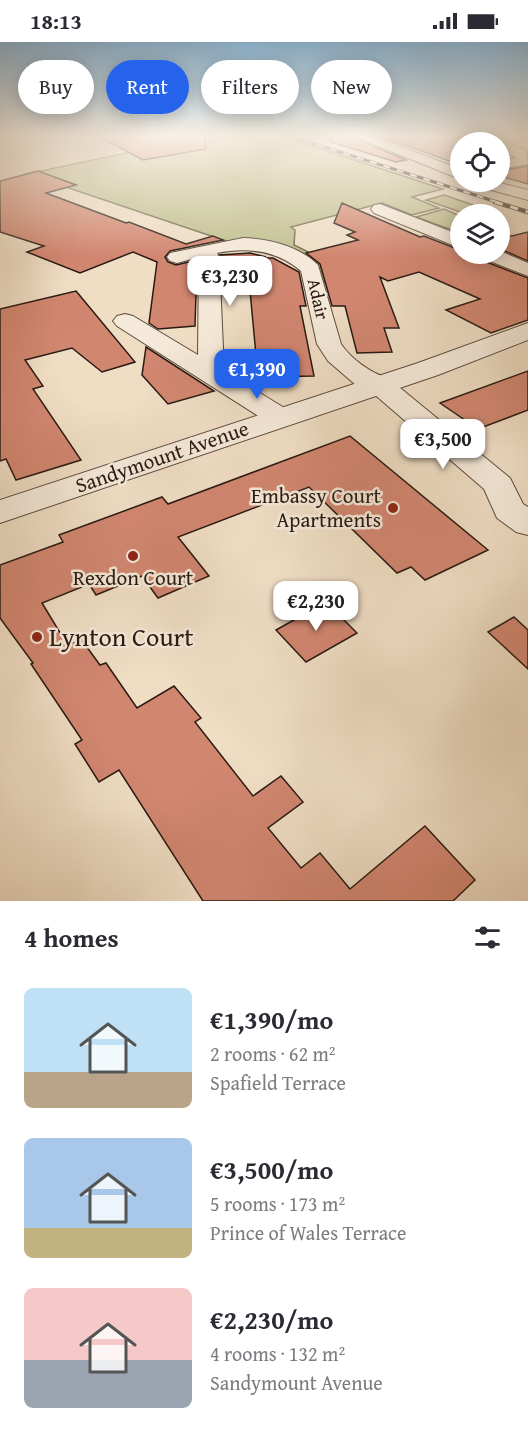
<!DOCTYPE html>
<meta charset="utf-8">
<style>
:root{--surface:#fff;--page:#f7f7f7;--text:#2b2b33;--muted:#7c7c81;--accent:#2563eb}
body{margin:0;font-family:"Gentium Book Plus",serif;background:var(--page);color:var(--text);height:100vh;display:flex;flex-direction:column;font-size:22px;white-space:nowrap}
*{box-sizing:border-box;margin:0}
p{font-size:20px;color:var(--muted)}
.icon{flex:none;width:33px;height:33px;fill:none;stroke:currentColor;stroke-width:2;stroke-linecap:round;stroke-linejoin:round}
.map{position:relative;height:859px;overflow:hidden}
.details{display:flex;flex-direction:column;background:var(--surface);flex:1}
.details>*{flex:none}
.top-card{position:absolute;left:18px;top:18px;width:492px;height:54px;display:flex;gap:12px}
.controls{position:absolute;left:450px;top:90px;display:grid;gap:12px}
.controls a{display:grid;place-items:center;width:60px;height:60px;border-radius:50%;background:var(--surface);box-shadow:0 3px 15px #0003;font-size:30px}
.price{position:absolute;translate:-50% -51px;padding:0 14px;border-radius:12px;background:#fff;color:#222;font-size:20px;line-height:39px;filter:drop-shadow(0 2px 3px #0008)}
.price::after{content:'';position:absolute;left:50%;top:36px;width:18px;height:14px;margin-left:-9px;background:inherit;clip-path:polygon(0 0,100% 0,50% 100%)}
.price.on{background:var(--accent);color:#fff}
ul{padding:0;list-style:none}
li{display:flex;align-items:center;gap:18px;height:150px;padding:0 24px}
li span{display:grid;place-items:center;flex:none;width:168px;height:120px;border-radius:9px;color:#555}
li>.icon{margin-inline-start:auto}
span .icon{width:72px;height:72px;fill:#fffc;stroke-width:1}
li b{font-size:26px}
h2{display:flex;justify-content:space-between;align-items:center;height:72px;padding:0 24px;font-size:26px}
.chip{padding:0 21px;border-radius:27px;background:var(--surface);box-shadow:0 3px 15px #0003;font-size:21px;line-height:54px}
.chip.on{background:var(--accent);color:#fff}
.status{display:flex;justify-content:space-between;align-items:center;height:42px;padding:0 30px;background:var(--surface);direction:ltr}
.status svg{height:16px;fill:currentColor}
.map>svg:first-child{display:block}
.green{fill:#c0bf8f;stroke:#756c50;stroke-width:1.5}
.building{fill:#d18670;stroke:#2a1a12;stroke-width:1.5}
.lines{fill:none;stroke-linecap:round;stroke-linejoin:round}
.minor-casing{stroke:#5b4b3e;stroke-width:2}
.tertiary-casing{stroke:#5b4b3e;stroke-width:2}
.minor{fill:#f5e9d9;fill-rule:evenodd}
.tertiary{fill:#f5e9d9;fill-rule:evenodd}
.rail-far1-casing{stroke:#2a1a12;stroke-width:3}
.rail-casing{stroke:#2a1a12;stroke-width:4.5}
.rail-far1{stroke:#f5e9d9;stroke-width:2;stroke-dasharray:7;stroke-linecap:butt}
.rail{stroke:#f5e9d9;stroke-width:3;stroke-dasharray:8;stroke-linecap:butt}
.poi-dot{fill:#8f2418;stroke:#f5e9d9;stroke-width:2}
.labels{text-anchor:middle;stroke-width:5;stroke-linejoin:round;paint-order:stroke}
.far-street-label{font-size:18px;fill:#2a1a12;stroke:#f5e9d9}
.street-label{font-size:21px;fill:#2a1a12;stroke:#f5e9d9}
.poi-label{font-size:21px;fill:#2a1a12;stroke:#f5e9d9;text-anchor:end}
.near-poi-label{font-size:26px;fill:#2a1a12;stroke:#f5e9d9;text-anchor:start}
</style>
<div class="status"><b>18:13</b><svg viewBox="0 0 49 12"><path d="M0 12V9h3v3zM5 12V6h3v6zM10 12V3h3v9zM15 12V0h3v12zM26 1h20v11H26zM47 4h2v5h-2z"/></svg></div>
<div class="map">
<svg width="528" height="859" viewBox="0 0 528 859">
<rect width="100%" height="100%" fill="#efddc4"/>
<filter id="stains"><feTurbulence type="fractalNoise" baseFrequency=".00333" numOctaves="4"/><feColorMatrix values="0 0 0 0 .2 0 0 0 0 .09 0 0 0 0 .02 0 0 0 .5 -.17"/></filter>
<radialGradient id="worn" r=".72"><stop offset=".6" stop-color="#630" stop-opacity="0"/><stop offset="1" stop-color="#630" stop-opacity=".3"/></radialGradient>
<g class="green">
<path d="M224 94H281L443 147 412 155 439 166 412 173 382 161 291 185 295 188 294 203 369 240H323L316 223 229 200 27 132C89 120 152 102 215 99L211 97Z"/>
<polygon points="444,153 488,168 466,172 426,158"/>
<polygon points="444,167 460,174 460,183 458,184 460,191 416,175"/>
</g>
<g class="building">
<polygon points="98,94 205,94 206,107 143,118"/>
<polygon points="331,94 351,94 406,118 396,120 331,100"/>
<polygon points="381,94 463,94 480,100 460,100 460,123"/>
<polygon points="528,124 528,142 500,134 500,129"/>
<polygon points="38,129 76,143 46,151 126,181 129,180 186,202 213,194 223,198 170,209 165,215 168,220 176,223 197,218 195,284 158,287 149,281 157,220 133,210 80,231 27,210 44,204 0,190 0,139"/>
<polygon points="342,161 420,195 424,194 460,208 460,212 477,212 481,218 528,236 528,278 491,291 446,268 480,257 419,230 388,239 380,235 399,286 384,286 392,310 357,311 345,264 332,264 320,222 306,211 358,198 347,193 355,190 334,181"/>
<polygon points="528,190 528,219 500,207 500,192 512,194"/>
<polygon points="250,211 266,215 221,216 220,213"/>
<polygon points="247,216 273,216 299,230 306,264 300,264 314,334 258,335"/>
<polygon points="76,249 135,320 102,330 72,306 25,318 43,344 33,347 81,418 16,438 6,417 0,419 0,267"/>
<polygon points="146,305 214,349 168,362 142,333"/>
<polygon points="528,329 528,368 478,387 440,361"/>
<polygon points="350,394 488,508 425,538 411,525 397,531 309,445 178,495 209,534 158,556 142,534 96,553 89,542 42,561 68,604 81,597 100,623 106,621 137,666 174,644 201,676 195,680 253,754 281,734 303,760 268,786 301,826 320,811 350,847 425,784 475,838 453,859 203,859 119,728 99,740 75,702 82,698 31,622 33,621 0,576 0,523 63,500 59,493 162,455 168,462"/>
<polygon points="326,560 357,591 306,620 276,588"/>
<polygon points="514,575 528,588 528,627 488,590"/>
</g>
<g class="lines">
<defs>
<g id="minor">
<polygon points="353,94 373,94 460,127 460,137"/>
<path d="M497 100C507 100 517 105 526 108L528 122 500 127V119L517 116 500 108V100Z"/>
<polygon points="471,140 496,140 528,148 528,158 473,143"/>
<polygon points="380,162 460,193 460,206 374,171 371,167 374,163"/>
<path d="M243 196C269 197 299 204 318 223L341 302C351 317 372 332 388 336L510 436 523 462 528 465V493L516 490 497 476 484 447 374 352 364 350 328 319 317 302 301 229C276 208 247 205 217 211L219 215 224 329 291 370 295 376 291 382 281 385 271 382 117 284 113 279 117 274 125 272 133 274 198 313 199 215 177 221 170 219 167 215 170 211Z"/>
<polygon points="500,209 528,221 528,234 482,216 479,212 500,212"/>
</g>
<g id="tertiary">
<polygon points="0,94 14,94 0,102"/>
<polygon points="528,281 528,298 438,333 0,481 0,458 418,321"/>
</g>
</defs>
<use href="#minor" class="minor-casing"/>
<use href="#tertiary" class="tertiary-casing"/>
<use href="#minor" class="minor"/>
<use href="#tertiary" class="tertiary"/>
<defs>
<polyline id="rail-far1" points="290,94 500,161"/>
<polyline id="rail" points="495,160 528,170"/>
</defs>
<use href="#rail-far1" class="rail-far1-casing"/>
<use href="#rail" class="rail-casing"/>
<use href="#rail-far1" class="rail-far1"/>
<use href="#rail" class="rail"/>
</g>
<linearGradient id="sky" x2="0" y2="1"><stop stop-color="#8ab6d7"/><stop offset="0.44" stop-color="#f8f0e4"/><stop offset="1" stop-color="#f8f0e4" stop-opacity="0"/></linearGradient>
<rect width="528" height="215" fill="url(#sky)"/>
<g class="poi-dot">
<circle cx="393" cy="466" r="6"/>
<circle cx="133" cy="514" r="6"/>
<circle cx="37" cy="595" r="6"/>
</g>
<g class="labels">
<g class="far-street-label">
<text transform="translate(318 257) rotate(77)" y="6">Adair</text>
</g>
<g class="street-label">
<text transform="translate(162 415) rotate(-19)" y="7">Sandymount Avenue</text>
</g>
<g class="poi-label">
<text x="381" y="461">Embassy Court<tspan x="381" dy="24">Apartments</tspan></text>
<text x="133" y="543" text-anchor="middle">Rexdon Court</text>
</g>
<g class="near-poi-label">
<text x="49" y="604">Lynton Court</text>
</g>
</g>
<rect width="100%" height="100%" filter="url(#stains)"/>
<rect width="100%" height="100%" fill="url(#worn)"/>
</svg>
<div class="controls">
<a><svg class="icon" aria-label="locate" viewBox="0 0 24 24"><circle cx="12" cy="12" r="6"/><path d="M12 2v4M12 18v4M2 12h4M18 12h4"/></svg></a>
<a><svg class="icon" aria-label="layers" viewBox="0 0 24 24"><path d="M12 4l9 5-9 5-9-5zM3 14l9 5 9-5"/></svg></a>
</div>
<b class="price" style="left:230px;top:265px">€3,230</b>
<b class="price on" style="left:257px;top:358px">€1,390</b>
<b class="price" style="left:443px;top:428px">€3,500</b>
<b class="price" style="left:316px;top:590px">€2,230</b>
<div class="top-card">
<a class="chip">Buy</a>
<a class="chip on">Rent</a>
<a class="chip">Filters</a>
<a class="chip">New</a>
</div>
</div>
<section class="details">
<h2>4 homes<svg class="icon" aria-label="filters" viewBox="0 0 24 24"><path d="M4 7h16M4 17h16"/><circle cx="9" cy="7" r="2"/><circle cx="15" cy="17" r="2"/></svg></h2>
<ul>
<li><span style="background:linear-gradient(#bfe0f5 70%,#b9a48a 0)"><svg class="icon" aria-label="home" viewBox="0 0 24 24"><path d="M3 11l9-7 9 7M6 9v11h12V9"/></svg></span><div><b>€1,390/mo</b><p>2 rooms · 62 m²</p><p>Spafield Terrace</p></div></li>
<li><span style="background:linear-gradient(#a9c7e8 75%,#c2b280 0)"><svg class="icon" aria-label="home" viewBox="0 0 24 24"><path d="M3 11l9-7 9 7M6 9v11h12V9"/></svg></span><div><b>€3,500/mo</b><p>5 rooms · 173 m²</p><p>Prince of Wales Terrace</p></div></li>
<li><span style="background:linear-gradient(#f6c9c9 60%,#9aa5b1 0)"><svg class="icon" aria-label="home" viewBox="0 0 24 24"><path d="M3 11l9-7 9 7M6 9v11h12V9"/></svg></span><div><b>€2,230/mo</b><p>4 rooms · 132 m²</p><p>Sandymount Avenue</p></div></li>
</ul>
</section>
